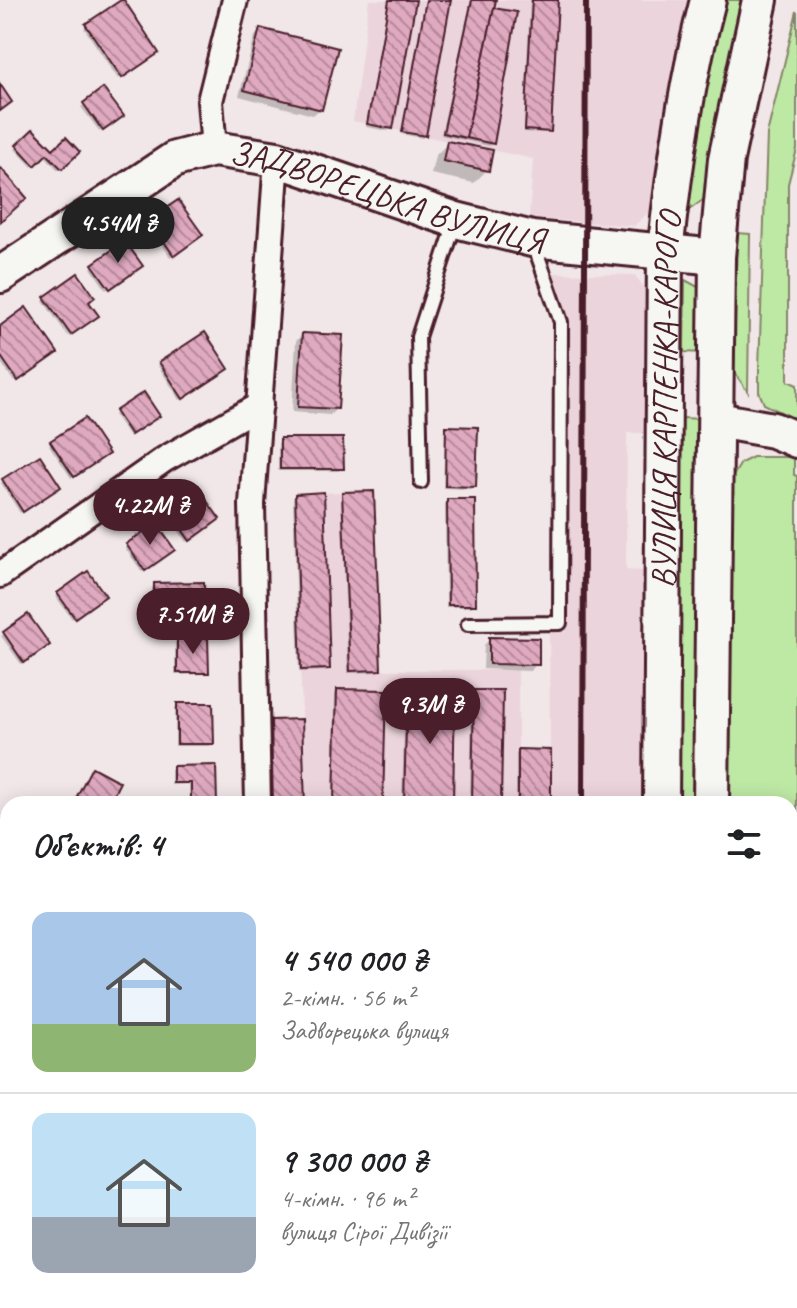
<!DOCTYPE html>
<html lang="uk">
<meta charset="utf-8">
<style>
:root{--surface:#fff;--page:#f6f6f6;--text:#202124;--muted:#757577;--line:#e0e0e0;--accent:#4a1f2b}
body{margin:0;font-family:Caveat,sans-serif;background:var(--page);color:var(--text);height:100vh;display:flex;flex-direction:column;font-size:30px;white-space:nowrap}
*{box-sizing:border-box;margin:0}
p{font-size:26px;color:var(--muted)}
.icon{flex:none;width:44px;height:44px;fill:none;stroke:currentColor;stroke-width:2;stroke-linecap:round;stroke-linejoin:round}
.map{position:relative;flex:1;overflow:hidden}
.sheet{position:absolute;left:0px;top:796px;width:798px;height:512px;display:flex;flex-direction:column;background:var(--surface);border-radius:24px 24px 0 0;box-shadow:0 4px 20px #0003}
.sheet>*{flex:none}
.price{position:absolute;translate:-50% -68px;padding:0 18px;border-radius:28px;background:var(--accent);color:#fff;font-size:26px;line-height:52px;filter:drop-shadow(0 2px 4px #0008)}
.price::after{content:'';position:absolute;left:50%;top:48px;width:24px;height:18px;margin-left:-12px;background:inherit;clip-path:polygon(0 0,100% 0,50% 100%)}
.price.current{background:#222;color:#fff}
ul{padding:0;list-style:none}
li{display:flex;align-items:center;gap:24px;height:200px;padding:0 32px}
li+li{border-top:2px solid var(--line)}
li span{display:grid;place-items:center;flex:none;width:224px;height:160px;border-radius:16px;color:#555}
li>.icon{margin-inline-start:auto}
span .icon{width:96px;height:96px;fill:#fffc;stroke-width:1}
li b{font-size:34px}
h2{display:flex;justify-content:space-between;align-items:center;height:96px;padding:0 32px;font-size:34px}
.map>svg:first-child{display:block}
.built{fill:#ecd4dc}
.grass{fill:#bee9a5;stroke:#848468;stroke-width:2}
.shadow{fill:#0003}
.building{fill:url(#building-back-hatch);stroke:#4a1f2b;stroke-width:2}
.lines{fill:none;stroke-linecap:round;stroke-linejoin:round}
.lane-casing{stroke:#4a1f2b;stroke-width:18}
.street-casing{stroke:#4a1f2b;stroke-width:30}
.secondary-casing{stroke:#4a1f2b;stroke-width:40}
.path{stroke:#4a1f2b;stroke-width:4;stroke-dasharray:2 6;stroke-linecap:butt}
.lane{stroke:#f6f6f2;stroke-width:12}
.street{stroke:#f6f6f2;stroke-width:24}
.secondary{stroke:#f6f6f2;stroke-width:34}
.rail{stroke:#4a1f2b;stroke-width:6}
.labels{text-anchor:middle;stroke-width:6;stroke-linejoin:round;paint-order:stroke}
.street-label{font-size:34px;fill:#4a1f2b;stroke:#f6f6f2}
</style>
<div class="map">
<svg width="797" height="1308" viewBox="0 0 797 1308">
<defs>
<pattern id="building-back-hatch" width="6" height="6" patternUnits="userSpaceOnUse" patternTransform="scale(2)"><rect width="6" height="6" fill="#dfa9c0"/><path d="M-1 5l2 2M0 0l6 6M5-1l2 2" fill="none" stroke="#b7899c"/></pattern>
</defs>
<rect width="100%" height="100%" fill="#f1e7e8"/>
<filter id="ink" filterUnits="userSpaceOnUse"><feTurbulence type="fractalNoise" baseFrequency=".0125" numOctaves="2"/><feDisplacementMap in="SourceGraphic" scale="16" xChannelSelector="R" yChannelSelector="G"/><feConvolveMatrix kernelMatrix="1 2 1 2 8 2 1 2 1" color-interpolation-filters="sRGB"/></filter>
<g filter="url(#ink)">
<g class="built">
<polygon points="369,0 690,0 675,59 650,211 634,226 529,218 533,159 353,121"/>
<polygon points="554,273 635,275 646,290 645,433 627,433 626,570 644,571 642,804 273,804 271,720 302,719 295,494 374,491 382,670 518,670 518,749 550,749 549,632 566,632 570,324"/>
<rect x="790" y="1085" width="7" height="158"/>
<polygon points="0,1208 8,1212 8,1300 245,1300 241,1308 0,1308"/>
</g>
<g class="grass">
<polygon points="723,0 746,0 717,119 707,197 685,213 694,122"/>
<polygon points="797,11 797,149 788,184 788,381 797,385 797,420 764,404 759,392 759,369 767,134"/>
<polygon points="737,233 750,234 748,392 734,372"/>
<polygon points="685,280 698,287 703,300 702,353 684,352"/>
<polygon points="682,418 702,419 695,804 675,804"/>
<polygon points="753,457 794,457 794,475 797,476 797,1085 790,1085 790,804 728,804 733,476 741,463"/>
<polygon points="790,1243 797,1243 797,1308 729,1308 729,1300 790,1300"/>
</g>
<g class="shadow">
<polygon points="388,0 414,0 391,128 388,131 366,127"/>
<polygon points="425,0 449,0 424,135 422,138 401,134"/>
<polygon points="471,0 494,0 492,143 490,146 441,135"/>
<polygon points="530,0 556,0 549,131 547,133 524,132"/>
<polygon points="87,25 154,55 118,79 84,28"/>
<polygon points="261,30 320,109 313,115 239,96 255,36"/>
<polygon points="103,91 119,118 100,132 81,107"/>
<polygon points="33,132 53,152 77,152 58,170 44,155 32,167 15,149"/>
<polygon points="448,143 487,170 474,183 431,174 435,156"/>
<polygon points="178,203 198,238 170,257 148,224"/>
<polygon points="93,265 138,269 106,290 91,268"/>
<polygon points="46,298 87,302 94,318 68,336 43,301"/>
<polygon points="0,328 53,355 14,382 0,361"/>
<polygon points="302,335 336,409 330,415 292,412 296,341"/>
<polygon points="161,363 224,371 180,400 158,366"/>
<polygon points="116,413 155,418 128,436 114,415"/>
<polygon points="447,428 474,486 471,489 443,488 445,430"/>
<polygon points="281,440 342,468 339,471 278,471 278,443"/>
<polygon points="52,443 104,456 71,478 49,445"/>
<polygon points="3,481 56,489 20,513 1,483"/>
<polygon points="343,494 379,669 377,672 348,673 341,497"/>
<polygon points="201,496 215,522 186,542 170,518"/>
<polygon points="296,496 328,668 325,671 299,672 293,498"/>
<polygon points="448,501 474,604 471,607 446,607 445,504"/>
<polygon points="127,545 170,552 142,572 125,548"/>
<polygon points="154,585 203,618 200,620 152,621 152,588"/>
<polygon points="59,594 101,598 72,619 56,597"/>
<polygon points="28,617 45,647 21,664 1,636"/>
<polygon points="490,639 537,664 530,671 483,669 484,645"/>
<polygon points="178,640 207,672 204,674 175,675 175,643"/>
<polygon points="407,690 451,804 402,804 405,693"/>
<polygon points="337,691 381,804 333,804 335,694"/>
<polygon points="475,692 499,804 470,804 472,694"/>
<polygon points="177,705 212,743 210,746 175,746 175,708"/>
<polygon points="272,722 303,804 271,804 269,724"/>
<polygon points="519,751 549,804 516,804 516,754"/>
<polygon points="214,767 215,804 190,804 189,784 171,785 171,770 174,768"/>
<polygon points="90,772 106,804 85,804 76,799"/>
<polygon points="0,951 8,955 0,971"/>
</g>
<g class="building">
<polygon points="121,0 124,0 159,53 122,78 85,24"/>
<polygon points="389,0 416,0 393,129 367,124"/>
<polygon points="426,0 451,0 426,136 402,132"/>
<polygon points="472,0 496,0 466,138 443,133"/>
<polygon points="532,0 558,0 551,132 525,130"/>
<polygon points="494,8 517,12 494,144 466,138"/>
<polygon points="260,28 338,48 322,110 244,90"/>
<polygon points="0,84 12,102 0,111"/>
<polygon points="103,88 124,116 103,131 83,103"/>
<polygon points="33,129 53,149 66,137 80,152 62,169 47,154 35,166 16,145"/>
<polygon points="447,141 493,150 489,171 443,161"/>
<polygon points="1,168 27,198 0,222 0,169"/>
<polygon points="178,200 203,235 174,256 149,220"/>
<polygon points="125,241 143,266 110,289 92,264"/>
<polygon points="78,273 95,297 89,302 99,316 71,335 44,297"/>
<polygon points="26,307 58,353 18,381 0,355 0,326"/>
<polygon points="205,332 229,369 183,399 159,362"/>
<polygon points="302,333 343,335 338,409 298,407"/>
<polygon points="144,392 160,416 131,435 115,411"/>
<polygon points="85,418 109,454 74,477 50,441"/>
<polygon points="446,426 478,427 476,487 445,486"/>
<polygon points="280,438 343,438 344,469 280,469"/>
<polygon points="40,455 61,487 23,512 2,479"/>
<polygon points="374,491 381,670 350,671 342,492"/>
<polygon points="324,492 330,669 301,670 295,494"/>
<polygon points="201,493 220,519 190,541 171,514"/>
<polygon points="447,499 475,499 476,605 448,605"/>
<polygon points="156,523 175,550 145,571 126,544"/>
<polygon points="88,571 106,596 75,618 57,593"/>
<polygon points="204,582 205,619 154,620 154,583"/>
<polygon points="28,614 50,645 24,663 3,632"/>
<polygon points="489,637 539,638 539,665 489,664"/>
<polygon points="177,638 208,638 209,673 177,673"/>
<polygon points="407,688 455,689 453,804 404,804"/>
<polygon points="337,689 386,690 383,804 334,804"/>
<polygon points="474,690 503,690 501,804 472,804"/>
<polygon points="177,703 213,703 214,744 177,744"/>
<polygon points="302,719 305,804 273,804 271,720"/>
<polygon points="518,749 551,750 551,804 518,804"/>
<polygon points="216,765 217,804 191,804 191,783 173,783 173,766"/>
<polygon points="92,767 120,782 109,804 92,804 77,796"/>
<polygon points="8,836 8,871 0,868 0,855"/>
<polygon points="797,1140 797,1193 790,1193 790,1141"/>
<polygon points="211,1300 241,1300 236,1308 206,1308"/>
</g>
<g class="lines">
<defs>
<g id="lane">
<polyline points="421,482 418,337 455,223"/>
<polyline points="468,624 560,623 561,322 533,242"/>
</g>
<g id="street">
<polyline points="214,149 210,101 235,0"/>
<polyline points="0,575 165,459 260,405"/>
<polyline points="258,804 252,504 277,159"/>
<polyline points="0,913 8,917"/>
<polyline points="0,1189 8,1193"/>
</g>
<g id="secondary">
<path id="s1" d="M0 275 175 159 214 149 277 159 456 220 532 239 717 257"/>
<polyline points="717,420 773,430 797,440"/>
<path id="s2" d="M661 804 665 253C674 167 686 83 708 0"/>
<polyline points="711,804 717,257 726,159 760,0"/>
<polyline points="659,1308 659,1300"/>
<polyline points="708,1308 708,1300"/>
</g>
</defs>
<use href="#lane" class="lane-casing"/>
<use href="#street" class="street-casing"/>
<use href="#secondary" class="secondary-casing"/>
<polyline class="path" points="280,1300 281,1308"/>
<use href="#lane" class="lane"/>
<use href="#street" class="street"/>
<use href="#secondary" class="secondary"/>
<g class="rail">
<polyline points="583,804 586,0"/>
<polyline points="582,1308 582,1300"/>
</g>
</g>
</g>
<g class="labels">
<g class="street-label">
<text dy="12" stroke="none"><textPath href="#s1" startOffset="430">ЗАДВОРЕЦЬКА ВУЛИЦЯ</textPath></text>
<text dy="12" stroke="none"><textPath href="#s2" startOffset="404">ВУЛИЦЯ КАРПЕНКА-КАРОГО</textPath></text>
</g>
</g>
</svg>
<b class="price current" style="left:118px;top:265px">4.54M ₴</b>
<b class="price" style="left:150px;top:547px">4.22M ₴</b>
<b class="price" style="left:193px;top:656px">7.51M ₴</b>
<b class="price" style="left:430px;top:746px">9.3M ₴</b>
<section class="sheet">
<h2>Об’єктів: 4<svg class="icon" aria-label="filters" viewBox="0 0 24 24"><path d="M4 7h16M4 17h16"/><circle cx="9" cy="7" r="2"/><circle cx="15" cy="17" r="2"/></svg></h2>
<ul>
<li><span style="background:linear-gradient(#a9c7e8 70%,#8fb573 0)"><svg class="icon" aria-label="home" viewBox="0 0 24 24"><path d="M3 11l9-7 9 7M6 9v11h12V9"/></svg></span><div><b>4 540 000 ₴</b><p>2-кімн. · 56 m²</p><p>Задворецька вулиця</p></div></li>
<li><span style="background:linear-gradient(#bfe0f5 65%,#9aa5b1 0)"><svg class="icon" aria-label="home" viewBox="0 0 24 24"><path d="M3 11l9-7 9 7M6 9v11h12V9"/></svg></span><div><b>9 300 000 ₴</b><p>4-кімн. · 96 m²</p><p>вулиця Сірої Дивізії</p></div></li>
</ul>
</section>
</div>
